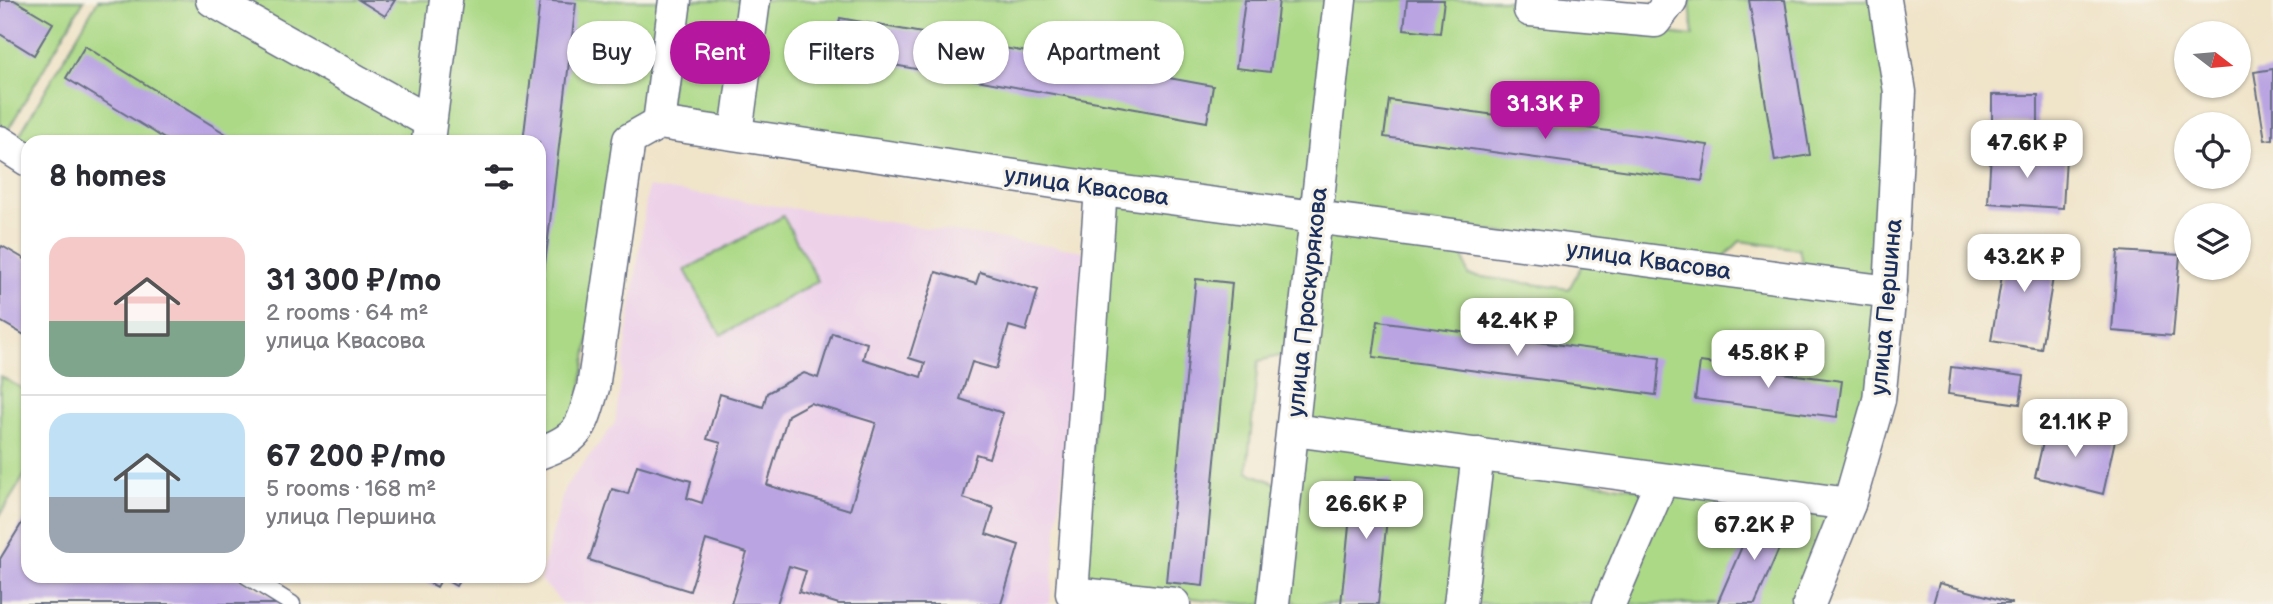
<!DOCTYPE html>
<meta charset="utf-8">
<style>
:root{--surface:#fff;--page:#f2f2f3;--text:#2b2b33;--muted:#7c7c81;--line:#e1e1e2;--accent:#b5179e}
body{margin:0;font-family:"Balsamiq Sans",sans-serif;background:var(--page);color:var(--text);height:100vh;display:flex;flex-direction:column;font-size:26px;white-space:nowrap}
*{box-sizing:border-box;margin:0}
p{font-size:23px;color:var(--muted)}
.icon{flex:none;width:38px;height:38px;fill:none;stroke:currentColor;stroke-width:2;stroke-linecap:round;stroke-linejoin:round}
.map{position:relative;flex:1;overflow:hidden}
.sheet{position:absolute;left:21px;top:135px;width:525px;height:448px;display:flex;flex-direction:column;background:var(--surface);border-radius:21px;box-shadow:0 2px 5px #0004}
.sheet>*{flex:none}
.banner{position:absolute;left:567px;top:21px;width:665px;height:63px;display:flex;gap:14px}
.needle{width:46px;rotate:106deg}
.tools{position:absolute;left:2174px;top:21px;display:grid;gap:14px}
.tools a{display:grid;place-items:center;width:77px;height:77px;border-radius:50%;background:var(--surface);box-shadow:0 2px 5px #0004;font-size:35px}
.price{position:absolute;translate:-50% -60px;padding:0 16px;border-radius:14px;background:#fff;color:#222;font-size:23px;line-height:46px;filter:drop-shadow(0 2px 4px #0008)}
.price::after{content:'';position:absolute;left:50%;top:42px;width:21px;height:16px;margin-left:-10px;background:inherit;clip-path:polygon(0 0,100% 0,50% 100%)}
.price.selected{background:var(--accent);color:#fff}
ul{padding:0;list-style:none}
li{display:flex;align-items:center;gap:21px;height:175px;padding:0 28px}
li+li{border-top:2px solid var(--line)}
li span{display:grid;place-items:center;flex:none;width:196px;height:140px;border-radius:21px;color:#555}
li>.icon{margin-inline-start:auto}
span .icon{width:84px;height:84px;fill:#fffc;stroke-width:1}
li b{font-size:30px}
h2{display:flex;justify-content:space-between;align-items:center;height:84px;padding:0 28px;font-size:30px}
.tag{padding:0 24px;border-radius:32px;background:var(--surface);box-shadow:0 2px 5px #0004;font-size:24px;line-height:63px}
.tag.selected{background:var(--accent);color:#fff}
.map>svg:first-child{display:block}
.built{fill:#edd1e9}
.green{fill:#acd986;stroke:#648472;stroke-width:2}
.building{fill:#baa4e2;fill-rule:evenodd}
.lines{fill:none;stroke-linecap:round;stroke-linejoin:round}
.service-casing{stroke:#666e83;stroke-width:19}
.minor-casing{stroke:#666e83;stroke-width:35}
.service{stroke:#fff;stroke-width:16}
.minor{stroke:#fff;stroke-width:32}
.labels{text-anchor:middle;stroke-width:6;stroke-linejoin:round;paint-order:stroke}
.street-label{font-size:24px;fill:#1b2f5e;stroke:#f7f3e8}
</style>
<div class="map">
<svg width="2273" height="604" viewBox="0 0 2273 604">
<rect width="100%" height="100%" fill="#f7f3e8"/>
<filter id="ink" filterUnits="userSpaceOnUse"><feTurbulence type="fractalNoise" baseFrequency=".0143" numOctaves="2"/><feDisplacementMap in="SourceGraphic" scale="14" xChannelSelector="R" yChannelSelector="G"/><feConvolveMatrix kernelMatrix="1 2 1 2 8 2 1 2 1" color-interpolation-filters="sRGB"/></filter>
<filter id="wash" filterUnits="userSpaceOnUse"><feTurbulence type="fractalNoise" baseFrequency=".00686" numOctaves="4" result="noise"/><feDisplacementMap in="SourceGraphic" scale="28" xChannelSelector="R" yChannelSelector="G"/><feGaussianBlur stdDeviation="1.57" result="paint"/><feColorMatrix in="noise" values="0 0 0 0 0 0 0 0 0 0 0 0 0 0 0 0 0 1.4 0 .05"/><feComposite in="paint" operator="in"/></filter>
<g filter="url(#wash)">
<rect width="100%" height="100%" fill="#f0e4c9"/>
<polygon class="built" points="648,187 1084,251 1050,604 563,604 540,579 565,487 615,423"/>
<g class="green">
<polygon points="0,0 84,0 5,135 0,131"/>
<polygon points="98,0 197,0 423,125 421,142 16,141"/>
<polygon points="227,0 439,0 425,111"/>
<polygon points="455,0 667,0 652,118 623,135 575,424 539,447 539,142 437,142"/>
<polygon points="682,0 749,0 732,126 667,117"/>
<polygon points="759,0 1333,0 1309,209 743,128"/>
<polygon points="1347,0 1525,0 1523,16 1693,36 1690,0 1877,0 1891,93 1881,284 1805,274 1799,249 1740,241 1719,262 1324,209"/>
<polygon points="1109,197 1307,222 1292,353 1258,361 1247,472 1278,484 1264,604 1246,604 1083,586"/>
<polygon points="783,216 818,281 721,335 685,270"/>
<polygon points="1325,225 1460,242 1468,275 1569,289 1585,259 1878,299 1872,400 1842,494 1304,424"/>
<polygon points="0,376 28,392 28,470 0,515"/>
<polygon points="1302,437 1471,460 1453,604 1297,604 1285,593"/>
<polygon points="1491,470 1645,489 1597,604 1474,604"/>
<polygon points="1666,488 1837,510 1799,604 1617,604"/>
</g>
<g id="blocks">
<g class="building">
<polygon points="0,0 14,0 53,23 34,55 0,34"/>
<polygon points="359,0 395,0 385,16"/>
<polygon points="540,0 576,3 541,298 539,298 539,142 523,142"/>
<polygon points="1245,0 1279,0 1270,72 1236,68"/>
<polygon points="1407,0 1444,0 1440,33 1404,29"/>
<polygon points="1749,0 1785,0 1810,155 1775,161"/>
<polygon points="840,18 1213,86 1207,122 833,54"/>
<polygon points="85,46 116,66 239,142 169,142 154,132 66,78"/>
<polygon points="2273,69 2273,139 2265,140 2254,72"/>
<rect x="1992" y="95" width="46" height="28"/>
<polygon points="1389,100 1708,145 1702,181 1384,137"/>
<polygon points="1991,152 2066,157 2063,208 1988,203"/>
<polygon points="2008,240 2058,248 2041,349 1991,341"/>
<polygon points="2,246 28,261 28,337 0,321 0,249"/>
<polygon points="2118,251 2180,255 2173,336 2112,331"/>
<path d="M936 272 976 284 980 272 1038 290 1026 331 1009 326 996 369 972 362 960 399 1003 413 989 458 976 454 963 498 994 508 986 534 1019 545 1001 604H839L799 592 806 571 789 566 777 604H731L747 553 706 540 690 591 589 560 612 489 628 494 637 465 691 481 687 498 702 503 721 443 707 439 720 394 763 407 767 393 804 373 818 378 832 333 867 343 863 359 921 377 925 363 909 358ZM810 403 876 423 850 510 767 485 788 415Z"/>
<polygon points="1196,279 1232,283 1203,586 1166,582"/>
<polygon points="1378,321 1660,358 1656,395 1373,357"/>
<polygon points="1700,362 1842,381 1837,417 1695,399"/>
<polygon points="1951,367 2024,376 2020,404 1948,394"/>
<polygon points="2047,425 2115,440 2103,494 2035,477"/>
<polygon points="1354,477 1391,480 1378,604 1341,604"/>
<polygon points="28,513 28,576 237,576 284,604 0,604 0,559"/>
<polygon points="1756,514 1788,528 1755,604 1717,604"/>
<polygon points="417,576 462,576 456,586 442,578 437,587"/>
<polygon points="1939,583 2012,603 2012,604 1933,604"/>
</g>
</g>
</g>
<g filter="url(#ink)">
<use href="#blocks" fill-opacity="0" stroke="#666e83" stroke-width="2"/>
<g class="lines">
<defs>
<polyline id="service" points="247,576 292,604"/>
<g id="minor">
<polyline points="212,0 430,122"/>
<polyline points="1531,0 1530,10 1655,21 1671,0"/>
<polyline points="659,123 675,0"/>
<polyline points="736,133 754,0"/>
<polyline points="428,141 446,0"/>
<polyline points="0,142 28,160"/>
<polyline points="1101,189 1072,593 1174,604"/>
<polyline points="1293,430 1849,504"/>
<path d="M539 453C581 438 581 428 593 388L629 140 659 123 1101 189 1890 292"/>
<polyline points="1273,604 1340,0"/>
<polyline points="1460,604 1478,454"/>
<polyline points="1609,604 1662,480"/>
<polyline points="1809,604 1849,504 1879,400 1890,292 1900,92 1885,0"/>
</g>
</defs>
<use href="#service" class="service-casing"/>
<use href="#minor" class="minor-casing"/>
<use href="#service" class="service"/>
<use href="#minor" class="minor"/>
</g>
</g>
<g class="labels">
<g class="street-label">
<text transform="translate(1087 186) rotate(8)" y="8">улица Квасова</text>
<text transform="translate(1649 260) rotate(8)" y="8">улица Квасова</text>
<text transform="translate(1307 302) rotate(-84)" y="8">улица Проскурякова</text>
<text transform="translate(1886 307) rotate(-85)" y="8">улица Першина</text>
</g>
</g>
</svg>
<div class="tools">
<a><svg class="needle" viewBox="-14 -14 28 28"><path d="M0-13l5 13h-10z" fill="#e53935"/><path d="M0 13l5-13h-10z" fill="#7c7c81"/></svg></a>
<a><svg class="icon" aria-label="locate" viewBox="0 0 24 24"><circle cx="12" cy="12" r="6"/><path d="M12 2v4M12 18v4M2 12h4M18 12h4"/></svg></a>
<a><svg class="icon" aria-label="layers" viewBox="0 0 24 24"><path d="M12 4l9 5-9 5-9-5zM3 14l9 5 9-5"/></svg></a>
</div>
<b class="price selected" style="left:1545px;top:141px">31.3K ₽</b>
<b class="price" style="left:2027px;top:180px">47.6K ₽</b>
<b class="price" style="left:2024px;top:294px">43.2K ₽</b>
<b class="price" style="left:1517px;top:358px">42.4K ₽</b>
<b class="price" style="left:1768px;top:390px">45.8K ₽</b>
<b class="price" style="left:2075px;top:459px">21.1K ₽</b>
<b class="price" style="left:1366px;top:541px">26.6K ₽</b>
<b class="price" style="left:1754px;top:562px">67.2K ₽</b>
<div class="banner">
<a class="tag">Buy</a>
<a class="tag selected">Rent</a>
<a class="tag">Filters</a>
<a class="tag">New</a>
<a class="tag">Apartment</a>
</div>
<section class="sheet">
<h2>8 homes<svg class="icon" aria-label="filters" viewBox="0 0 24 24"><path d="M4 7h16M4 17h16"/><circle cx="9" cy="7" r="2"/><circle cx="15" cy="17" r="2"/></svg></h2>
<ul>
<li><span style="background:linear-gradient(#f6c9c9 60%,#7fa58c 0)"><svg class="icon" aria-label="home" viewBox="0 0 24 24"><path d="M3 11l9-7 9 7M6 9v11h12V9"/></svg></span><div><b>31 300 ₽/mo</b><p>2 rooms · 64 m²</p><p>улица Квасова</p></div></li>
<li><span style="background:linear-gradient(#bfe0f5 60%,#9aa5b1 0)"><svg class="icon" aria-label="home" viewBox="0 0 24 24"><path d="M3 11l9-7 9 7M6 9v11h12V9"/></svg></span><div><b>67 200 ₽/mo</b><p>5 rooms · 168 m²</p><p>улица Першина</p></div></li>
</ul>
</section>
</div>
